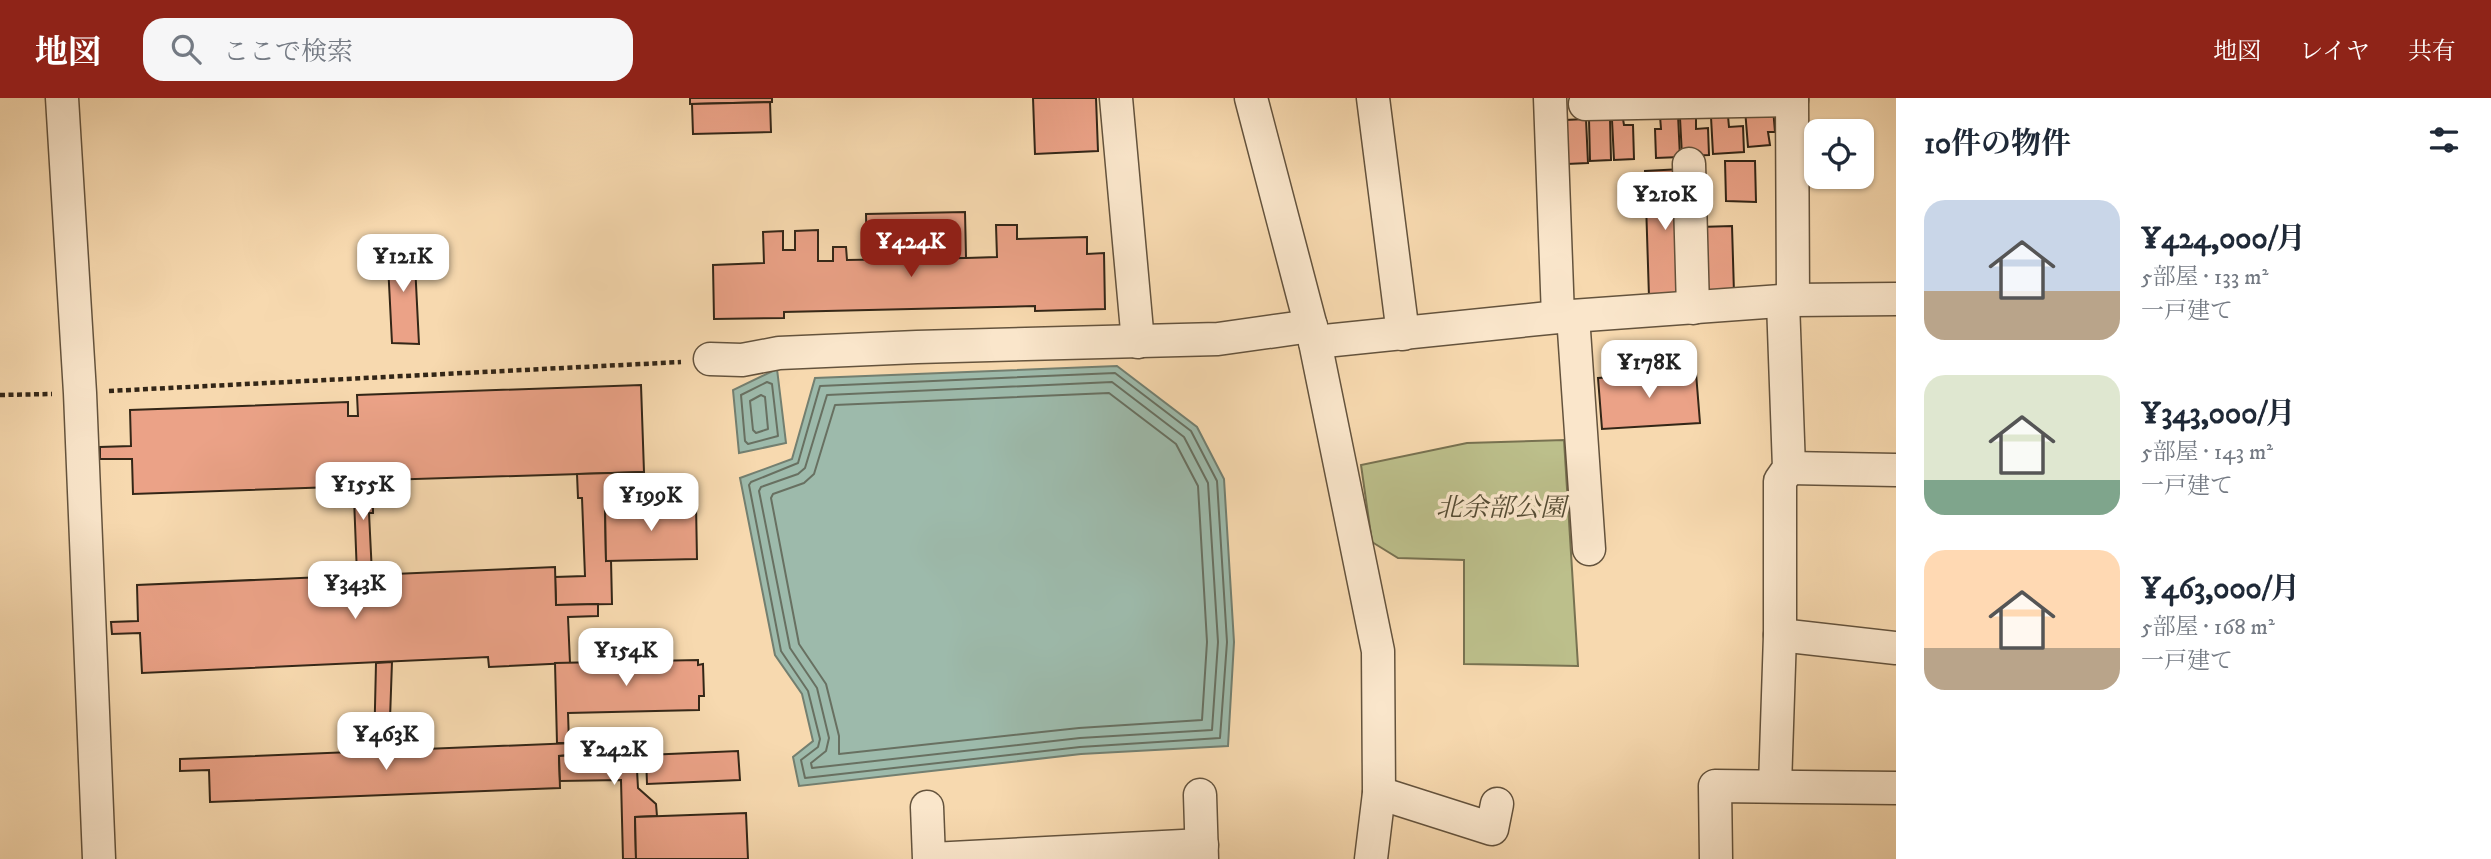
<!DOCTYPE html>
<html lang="ja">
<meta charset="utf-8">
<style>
:root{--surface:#fff;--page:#f6f6f7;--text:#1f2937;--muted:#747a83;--accent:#8f2418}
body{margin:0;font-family:"IM FELL DW Pica","Noto Serif JP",serif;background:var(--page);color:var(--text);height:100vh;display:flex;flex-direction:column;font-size:26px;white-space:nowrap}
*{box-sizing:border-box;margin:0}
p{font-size:23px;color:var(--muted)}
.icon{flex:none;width:38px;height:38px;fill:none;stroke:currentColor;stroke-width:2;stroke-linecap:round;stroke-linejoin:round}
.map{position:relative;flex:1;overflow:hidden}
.details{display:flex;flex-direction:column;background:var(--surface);width:595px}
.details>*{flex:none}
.buttons{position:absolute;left:1804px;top:21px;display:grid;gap:14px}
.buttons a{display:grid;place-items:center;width:70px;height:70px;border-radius:14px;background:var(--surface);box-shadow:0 2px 5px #0004;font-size:35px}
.price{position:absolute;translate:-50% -60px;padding:0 16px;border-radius:14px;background:#fff;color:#222;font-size:23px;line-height:46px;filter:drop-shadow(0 2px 4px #0008)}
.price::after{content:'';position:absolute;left:50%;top:42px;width:21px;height:16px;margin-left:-10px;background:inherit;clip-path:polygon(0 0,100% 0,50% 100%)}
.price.on{background:var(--accent);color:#fff}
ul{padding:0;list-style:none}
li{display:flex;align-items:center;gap:21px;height:175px;padding:0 28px}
li span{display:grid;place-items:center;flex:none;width:196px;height:140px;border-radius:21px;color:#555}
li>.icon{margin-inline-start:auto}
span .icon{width:84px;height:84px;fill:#fffc;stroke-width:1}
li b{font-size:30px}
h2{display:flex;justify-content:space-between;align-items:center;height:84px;padding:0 28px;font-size:30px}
header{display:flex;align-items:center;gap:42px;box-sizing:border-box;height:98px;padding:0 35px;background:var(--accent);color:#fff}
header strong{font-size:33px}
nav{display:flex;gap:38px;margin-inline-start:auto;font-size:24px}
.search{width:490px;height:63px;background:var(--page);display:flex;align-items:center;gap:18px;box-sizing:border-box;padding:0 24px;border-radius:21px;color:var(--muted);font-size:26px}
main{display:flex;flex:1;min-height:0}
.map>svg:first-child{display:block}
.green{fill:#bcbf8b;stroke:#787251;stroke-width:2}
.water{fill:#9dbaab;stroke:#737f70;stroke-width:2}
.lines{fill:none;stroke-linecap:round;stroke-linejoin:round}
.shore{stroke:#687061;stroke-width:2}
.building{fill:#eba287;stroke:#332617;stroke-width:2}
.minor-casing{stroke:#64533d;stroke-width:35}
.path{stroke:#332617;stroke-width:4.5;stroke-dasharray:5 3.5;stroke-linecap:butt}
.minor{stroke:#fae6cb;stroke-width:32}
.labels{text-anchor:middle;stroke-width:7;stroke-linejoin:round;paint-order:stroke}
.park-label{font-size:26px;font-style:italic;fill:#554c34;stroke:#fae6cb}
</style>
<header>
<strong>地図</strong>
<div class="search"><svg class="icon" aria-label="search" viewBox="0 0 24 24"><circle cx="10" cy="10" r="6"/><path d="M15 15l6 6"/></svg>ここで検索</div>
<nav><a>地図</a><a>レイヤ</a><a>共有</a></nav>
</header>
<main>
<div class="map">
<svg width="1896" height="761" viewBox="0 0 1896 761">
<rect width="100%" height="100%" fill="#f7d9af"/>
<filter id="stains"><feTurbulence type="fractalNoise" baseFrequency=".00286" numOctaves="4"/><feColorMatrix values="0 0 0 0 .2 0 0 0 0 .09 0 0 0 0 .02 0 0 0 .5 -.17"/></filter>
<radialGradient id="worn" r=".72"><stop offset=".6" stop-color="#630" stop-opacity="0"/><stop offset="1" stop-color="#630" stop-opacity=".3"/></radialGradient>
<polygon class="green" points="1564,342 1578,568 1464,566 1464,462 1398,460 1372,444 1361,367 1467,345"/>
<g class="water">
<polygon points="1117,268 1197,329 1224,381 1234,544 1228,648 1081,656 799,688 793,659 813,643 802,596 775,557 740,380 792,361 815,280"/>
<polygon points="777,271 786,345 739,355 733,292"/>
</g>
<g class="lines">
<g class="shore">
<polygon points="1115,275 1191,333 1217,383 1227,544 1220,640 1080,649 805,680 801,662 818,649 820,641 808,593 781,553 749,387 751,384 798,365 820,288"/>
<polygon points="767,284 772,286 778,338 748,346 745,343 741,297"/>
<polygon points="1112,284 1184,339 1208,385 1218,544 1212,632 1080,640 812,670 811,665 826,653 829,640 817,590 790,550 759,393 761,389 798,376 805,370 827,297"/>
<polygon points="1109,295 1176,346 1198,388 1207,544 1202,622 1079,630 839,656 839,638 826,586 799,546 771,400 773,396 804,385 814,376 835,307"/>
<polygon points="761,297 765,299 768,331 756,335 753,332 750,303"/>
</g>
</g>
<g class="building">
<polygon points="690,0 772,0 772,4 690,6"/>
<polygon points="1033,0 1096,0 1098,53 1035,56"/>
<polygon points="770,4 771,34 693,36 692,6"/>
<polygon points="1773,10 1775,34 1768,34 1770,47 1748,49 1745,11"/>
<polygon points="1678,17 1680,59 1656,60 1655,31 1661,31 1660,18"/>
<polygon points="1728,18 1729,29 1743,28 1744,54 1713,56 1711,19"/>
<polygon points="1696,19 1696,31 1708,30 1709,57 1682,58 1680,20"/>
<polygon points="1610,20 1611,62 1590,63 1589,21"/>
<polygon points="1586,21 1588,65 1567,66 1565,22"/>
<polygon points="1623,21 1624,27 1633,27 1634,61 1614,62 1612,22"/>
<polygon points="1725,63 1755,63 1756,104 1726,103"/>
<polygon points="1682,71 1685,196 1649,199 1645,73"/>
<polygon points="965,114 966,160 867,162 866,116"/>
<polygon points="996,127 1017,127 1017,141 1087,139 1087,156 1104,155 1105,211 1035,213 1035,208 784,214 784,220 714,221 713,167 764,165 763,134 783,133 783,152 795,152 795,133 818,132 818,163 833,163 833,149 846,149 847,162 966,160 997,159"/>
<polygon points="1732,128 1734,195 1703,195 1699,129"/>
<polygon points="387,146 414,146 419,246 392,245"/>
<polygon points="1685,270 1685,275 1696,275 1700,325 1602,331 1598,280 1649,277 1649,273"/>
<polygon points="641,287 644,374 384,382 384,374 353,374 353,382 333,383 334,389 133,396 132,361 100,361 100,349 131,348 130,312 348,304 348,318 358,318 357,297"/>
<polygon points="353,374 368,374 369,394 373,394 373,415 369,415 372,476 357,477"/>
<polygon points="644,374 646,396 634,396 634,408 605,408 606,463 611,462 612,506 556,507 555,479 585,478 582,400 578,400 577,376"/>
<polygon points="696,406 697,461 606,463 605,408"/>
<polygon points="555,469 556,507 598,506 598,518 568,519 570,565 489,569 488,559 142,575 140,535 112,536 111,524 138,523 137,487"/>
<polygon points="698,562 698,567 703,566 704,598 699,598 699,612 568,615 569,645 557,645 555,565"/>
<polygon points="392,564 390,621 394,621 394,642 391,643 390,652 374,653 376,565"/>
<polygon points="598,644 599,655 559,658 560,690 210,704 209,672 180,673 180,661"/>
<polygon points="738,653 740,682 647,686 646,657"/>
<polygon points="636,654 638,690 656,706 657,718 635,719 636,761 623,761 621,682 560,683 559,658"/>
<polygon points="746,715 748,761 636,761 635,719"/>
</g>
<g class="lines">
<defs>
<g id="minor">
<polyline points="62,0 80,295 99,761"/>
<polyline points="1116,0 1138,244"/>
<polyline points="1251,0 1315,244 1378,553 1379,695 1371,761"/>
<polyline points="1373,0 1403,236"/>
<polyline points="1550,0 1558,219"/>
<polyline points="1792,0 1793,202"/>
<polyline points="1585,6 1792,2"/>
<polyline points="1689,66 1693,210"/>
<polyline points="1573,218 1589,451"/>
<polyline points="1315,244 1558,219 1793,202 1896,201"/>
<polyline points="710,261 742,262 779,255 917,249 1218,241 1311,228"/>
<polyline points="1789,370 1896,372"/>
<polyline points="1780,537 1896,550"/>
<polyline points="1775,688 1780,537 1780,383 1789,370 1783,204"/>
<polyline points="1379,695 1492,731 1497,706"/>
<polyline points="1200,697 1202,761"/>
<polyline points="927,709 929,761"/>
<polyline points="932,761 1202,747"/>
<polyline points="1716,761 1715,688 1896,690"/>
</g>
</defs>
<use href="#minor" class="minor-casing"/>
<g class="path">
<polyline points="109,293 681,264"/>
<polyline points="0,297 52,296"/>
</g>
<use href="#minor" class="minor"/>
</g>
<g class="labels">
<g class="park-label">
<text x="1501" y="418">北余部公園</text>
</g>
</g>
<rect width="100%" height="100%" filter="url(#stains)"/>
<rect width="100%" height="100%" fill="url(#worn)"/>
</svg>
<div class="buttons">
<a><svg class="icon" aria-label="locate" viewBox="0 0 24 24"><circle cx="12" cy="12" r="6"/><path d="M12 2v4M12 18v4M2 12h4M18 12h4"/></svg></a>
</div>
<b class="price" style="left:1665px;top:134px">¥210K</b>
<b class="price on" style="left:911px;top:181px">¥424K</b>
<b class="price" style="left:403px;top:196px">¥121K</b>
<b class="price" style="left:1649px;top:302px">¥178K</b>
<b class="price" style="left:363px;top:424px">¥155K</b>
<b class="price" style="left:651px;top:435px">¥199K</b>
<b class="price" style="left:355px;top:523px">¥343K</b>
<b class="price" style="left:626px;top:590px">¥154K</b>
<b class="price" style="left:386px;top:674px">¥463K</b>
<b class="price" style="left:614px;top:689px">¥242K</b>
</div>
<section class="details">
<h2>10件の物件<svg class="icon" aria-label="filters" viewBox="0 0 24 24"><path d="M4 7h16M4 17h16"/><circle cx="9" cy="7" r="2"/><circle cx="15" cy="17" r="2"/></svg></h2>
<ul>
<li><span style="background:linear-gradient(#c9d6e8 65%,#b9a48a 0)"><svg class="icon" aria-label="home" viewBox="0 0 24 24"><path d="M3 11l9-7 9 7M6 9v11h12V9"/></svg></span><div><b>¥424,000/月</b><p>5部屋 · 133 m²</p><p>一戸建て</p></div></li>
<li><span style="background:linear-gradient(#dfe7d0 75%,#7fa58c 0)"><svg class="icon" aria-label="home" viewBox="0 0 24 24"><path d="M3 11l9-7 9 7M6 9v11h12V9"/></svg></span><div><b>¥343,000/月</b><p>5部屋 · 143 m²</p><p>一戸建て</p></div></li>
<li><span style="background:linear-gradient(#ffd9b3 70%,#b9a48a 0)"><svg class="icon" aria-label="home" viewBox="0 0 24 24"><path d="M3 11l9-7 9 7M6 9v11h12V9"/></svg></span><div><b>¥463,000/月</b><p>5部屋 · 168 m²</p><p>一戸建て</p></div></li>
</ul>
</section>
</main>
